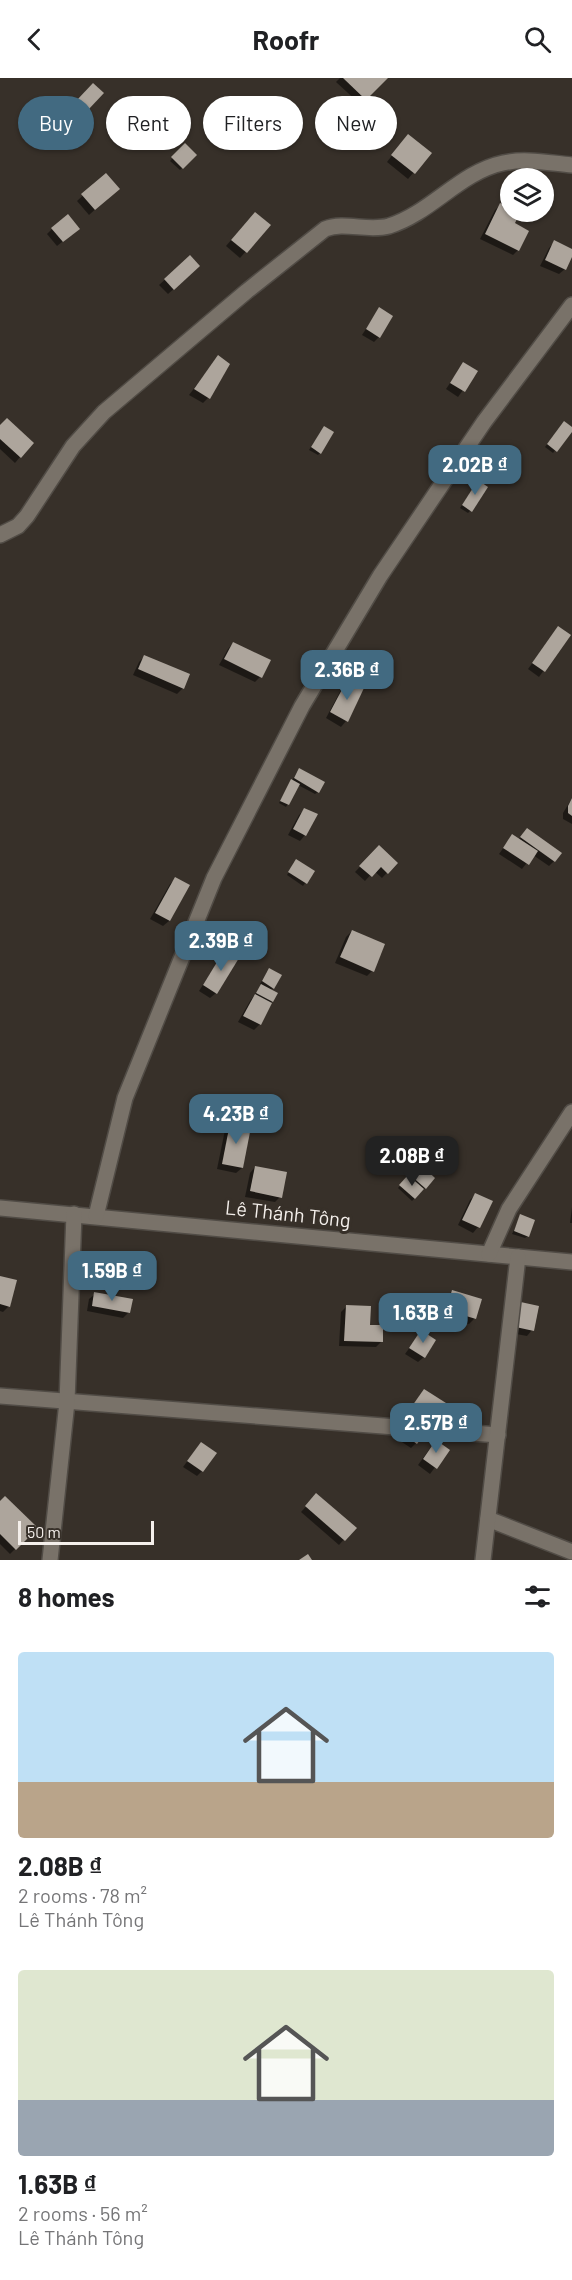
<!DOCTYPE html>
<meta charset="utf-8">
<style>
:root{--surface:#fff;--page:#f6f6f6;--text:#202124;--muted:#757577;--accent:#426a81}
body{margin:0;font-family:Barlow,sans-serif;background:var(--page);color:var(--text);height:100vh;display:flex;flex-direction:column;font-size:22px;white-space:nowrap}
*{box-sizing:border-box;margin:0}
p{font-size:20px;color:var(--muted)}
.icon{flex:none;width:33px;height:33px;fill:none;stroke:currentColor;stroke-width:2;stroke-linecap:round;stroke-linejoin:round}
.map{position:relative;height:1482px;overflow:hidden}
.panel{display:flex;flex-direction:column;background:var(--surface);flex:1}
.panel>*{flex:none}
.guide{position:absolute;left:18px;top:18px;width:537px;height:54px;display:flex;gap:12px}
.fabs{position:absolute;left:500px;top:90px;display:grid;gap:12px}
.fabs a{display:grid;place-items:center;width:54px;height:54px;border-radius:50%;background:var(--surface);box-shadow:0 2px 4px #0004;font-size:30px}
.scale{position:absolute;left:18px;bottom:15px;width:136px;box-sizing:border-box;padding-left:6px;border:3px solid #f4efeb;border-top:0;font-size:16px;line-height:21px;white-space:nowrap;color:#f4efeb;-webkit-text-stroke:4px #373029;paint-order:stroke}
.price{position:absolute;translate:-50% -51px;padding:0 14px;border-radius:12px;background:var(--accent);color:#fff;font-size:20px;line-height:39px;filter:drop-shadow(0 2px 3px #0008)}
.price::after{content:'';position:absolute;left:50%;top:36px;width:18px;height:14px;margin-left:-9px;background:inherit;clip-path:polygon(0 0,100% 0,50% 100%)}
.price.active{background:#222;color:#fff}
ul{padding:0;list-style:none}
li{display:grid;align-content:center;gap:12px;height:318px;padding:0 18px}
li span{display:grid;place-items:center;height:186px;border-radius:6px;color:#555}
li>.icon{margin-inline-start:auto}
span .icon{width:108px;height:108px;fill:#fffc;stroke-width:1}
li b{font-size:26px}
h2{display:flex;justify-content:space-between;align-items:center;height:72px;padding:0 18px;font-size:26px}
.tag{padding:0 21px;border-radius:27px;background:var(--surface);box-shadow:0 2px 4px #0004;font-size:21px;line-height:54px}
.tag.active{background:var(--accent);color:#fff}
header{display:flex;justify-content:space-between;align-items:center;height:78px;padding:0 18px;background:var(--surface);font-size:27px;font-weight:700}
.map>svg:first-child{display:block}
.shadow{fill:#0007}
.building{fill:#ada59c}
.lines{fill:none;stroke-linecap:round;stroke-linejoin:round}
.minor-casing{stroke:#514c46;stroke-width:18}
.minor{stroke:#797269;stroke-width:15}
.labels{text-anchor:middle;stroke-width:6;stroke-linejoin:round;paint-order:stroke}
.street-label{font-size:20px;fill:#f4efeb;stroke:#373029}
</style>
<header><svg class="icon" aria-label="back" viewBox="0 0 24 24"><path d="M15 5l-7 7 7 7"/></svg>Roofr<svg class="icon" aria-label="search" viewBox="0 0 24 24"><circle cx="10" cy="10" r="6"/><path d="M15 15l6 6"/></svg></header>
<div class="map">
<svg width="572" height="1482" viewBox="0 0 572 1482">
<rect width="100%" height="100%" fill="#373029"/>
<g class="shadow">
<polygon points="340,0 386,0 360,26 336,4"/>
<polygon points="93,7 102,15 55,59 44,48 72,21 75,25"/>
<polygon points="403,63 430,75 408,101 387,84"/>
<polygon points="185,67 195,77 180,92 170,83"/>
<polygon points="105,97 112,116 89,137 77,123"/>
<polygon points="500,127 510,132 510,134 518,135 513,146 518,172 513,177 480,161 495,132"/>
<polygon points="249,141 269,147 240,180 226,168"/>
<polygon points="52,151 72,156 57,168 47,156"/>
<polygon points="555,164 572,172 565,191 559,196 540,188 549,170"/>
<polygon points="190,179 193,194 168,216 159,207"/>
<polygon points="379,231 379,259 374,264 362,257"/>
<polygon points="218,279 208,320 203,325 189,317"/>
<polygon points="463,286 476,294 458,319 446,311"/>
<polygon points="562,348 572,351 553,375 545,369"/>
<polygon points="0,349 20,379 15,385 0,371"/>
<polygon points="322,352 320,375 318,377 309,372"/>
<polygon points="476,406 470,433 468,435 460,430"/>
<polygon points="558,550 569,557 539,599 528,591"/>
<polygon points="233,565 260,599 255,604 219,587 228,571"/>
<polygon points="145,578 183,610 177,616 133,597 139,584"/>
<polygon points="347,604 346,643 341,649 326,640 342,610"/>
<polygon points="297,694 318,714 315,716 298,707 286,729 279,725"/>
<polygon points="572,720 572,746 563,741 563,735"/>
<polygon points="305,731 305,757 300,763 288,757 299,737"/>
<polygon points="527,752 554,783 549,788 533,777 522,791 499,776 512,758 518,762"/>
<polygon points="379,769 396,785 382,800 374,793 365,803 355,794"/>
<polygon points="294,786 313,794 303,808 287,797"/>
<polygon points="176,801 188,808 169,843 163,848 150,841 170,806"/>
<polygon points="352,853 372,893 367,898 335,885 346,859"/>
<polygon points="225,873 216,915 210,920 199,913"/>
<polygon points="267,894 273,910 270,912 272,923 260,946 254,952 238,944 250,923 262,907 260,906"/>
<polygon points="231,1047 242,1090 236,1095 217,1091 225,1052"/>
<polygon points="419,1087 425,1110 412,1123 398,1110"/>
<polygon points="255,1089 280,1119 275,1124 245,1119 250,1095"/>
<polygon points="475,1117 491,1124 478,1149 473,1155 458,1147 470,1122"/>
<polygon points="572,1129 572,1145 570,1145"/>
<polygon points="521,1138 528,1158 525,1160 512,1156"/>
<polygon points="0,1200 9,1228 3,1234 0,1233"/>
<polygon points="452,1213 481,1222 474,1241 469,1246 441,1237 447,1219"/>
<polygon points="95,1216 129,1234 123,1240 87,1233 89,1221"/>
<polygon points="347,1228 368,1248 381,1264 376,1269 339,1268 341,1234"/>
<polygon points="511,1230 532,1252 527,1258 506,1254"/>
<polygon points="421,1254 424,1279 418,1284 405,1276"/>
<polygon points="424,1313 416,1365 411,1370 391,1357"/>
<polygon points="201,1365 202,1393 197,1398 183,1389"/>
<polygon points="431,1369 448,1372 430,1396 418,1387"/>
<polygon points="311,1423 354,1450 339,1467 301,1434"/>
<polygon points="0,1425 36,1450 10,1476 0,1466"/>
</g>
<g class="building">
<polygon points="343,0 388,0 366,22"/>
<polygon points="93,5 104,15 88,32 77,22"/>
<polygon points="72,19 84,32 61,55 49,41"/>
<polygon points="408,56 432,75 415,96 391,77"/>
<polygon points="185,65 197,77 183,91 171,79"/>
<polygon points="106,95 120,111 95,132 81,116"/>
<polygon points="500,125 510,130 510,134 520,135 515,145 529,153 519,173 485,156"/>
<polygon points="255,134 271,147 247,175 231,162"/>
<polygon points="68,136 80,151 63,164 51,150"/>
<polygon points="554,162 572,171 572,179 566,192 545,182"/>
<polygon points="190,177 200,188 174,212 164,201"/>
<polygon points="379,229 393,238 380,260 366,251"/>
<polygon points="218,277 230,286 210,321 194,311"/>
<polygon points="463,284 478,293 465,314 450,305"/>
<polygon points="7,340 34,365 21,380 0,361 0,347"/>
<polygon points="564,343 572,349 572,354 557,374 547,366"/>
<polygon points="324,348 334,354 321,376 311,369"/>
<polygon points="478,402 488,409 472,434 462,427"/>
<polygon points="558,548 571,557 545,594 532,585"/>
<polygon points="233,564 271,582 262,600 224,581"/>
<polygon points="144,577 190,596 184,611 138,591"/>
<polygon points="347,602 364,610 348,644 330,634"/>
<polygon points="299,690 325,704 319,715 294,700"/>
<polygon points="291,701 300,706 289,727 280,723"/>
<polygon points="572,720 572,738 568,735 568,728"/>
<polygon points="304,730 318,736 306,758 293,751"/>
<polygon points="527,750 562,775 555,784 520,759"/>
<polygon points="512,756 538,773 529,787 503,770"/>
<polygon points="379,767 398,785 388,796 381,789 372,799 359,788"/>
<polygon points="296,781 315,793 307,806 288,794"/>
<polygon points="175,799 190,807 170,843 155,835"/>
<polygon points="352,852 385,866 374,894 340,879"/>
<polygon points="225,871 239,880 217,916 203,907"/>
<polygon points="269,890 282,897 274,911 262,903"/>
<polygon points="261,906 278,915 273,924 256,915"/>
<polygon points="255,916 272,925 261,947 243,938"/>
<polygon points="230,1045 251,1049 243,1090 222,1086"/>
<polygon points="419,1085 435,1100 426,1111 409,1096"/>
<polygon points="255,1088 287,1094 282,1120 250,1113"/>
<polygon points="408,1097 424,1111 415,1121 399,1107"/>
<polygon points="475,1115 493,1123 480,1150 462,1142"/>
<polygon points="520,1136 535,1142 529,1159 514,1153"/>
<polygon points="0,1198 17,1202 10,1229 0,1226"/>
<polygon points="452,1212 482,1221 476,1241 446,1232"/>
<polygon points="94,1214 133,1221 130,1235 92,1228"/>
<polygon points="516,1223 539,1228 534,1253 511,1248"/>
<polygon points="346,1227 371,1228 370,1247 383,1247 383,1264 344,1263"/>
<polygon points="421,1252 436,1262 425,1280 409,1270"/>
<polygon points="424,1311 446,1325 417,1366 396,1351"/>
<polygon points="436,1362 450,1372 437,1391 423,1381"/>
<polygon points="201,1364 217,1375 203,1394 187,1383"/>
<polygon points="316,1415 357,1450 345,1463 305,1428"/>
<polygon points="5,1418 38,1450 16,1472 0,1456 0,1423"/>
<polygon points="308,1476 312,1482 299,1482"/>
</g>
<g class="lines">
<defs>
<g id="minor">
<path d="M0 457 18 448 27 438 73 368 104 334 247 213 325 151C345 143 367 154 389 148 431 135 460 94 503 85 525 80 549 85 572 87"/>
<polyline points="0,1130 572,1184"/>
<polyline points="96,1138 125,1020 214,800 302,628 380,498 438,412 484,344 572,227"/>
<polyline points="489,1176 509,1131 572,1034"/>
<polyline points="0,1318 498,1357"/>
<polyline points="488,1441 572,1474"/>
<polyline points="50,1482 67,1324 74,1136"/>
<polyline points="483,1482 518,1179"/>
</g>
</defs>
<use href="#minor" class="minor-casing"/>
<use href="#minor" class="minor"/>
</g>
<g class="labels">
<g class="street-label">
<text transform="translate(288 1136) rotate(6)" y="7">Lê Thánh Tông</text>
</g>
</g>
</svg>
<div class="fabs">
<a><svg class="icon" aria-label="layers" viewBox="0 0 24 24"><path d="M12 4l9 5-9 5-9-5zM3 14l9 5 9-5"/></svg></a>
</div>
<div class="scale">50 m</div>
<b class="price" style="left:475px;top:418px">2.02B ₫</b>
<b class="price" style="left:347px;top:623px">2.36B ₫</b>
<b class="price" style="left:221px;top:894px">2.39B ₫</b>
<b class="price" style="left:236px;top:1067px">4.23B ₫</b>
<b class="price active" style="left:412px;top:1109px">2.08B ₫</b>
<b class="price" style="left:112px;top:1224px">1.59B ₫</b>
<b class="price" style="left:423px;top:1266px">1.63B ₫</b>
<b class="price" style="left:436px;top:1376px">2.57B ₫</b>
<div class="guide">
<a class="tag active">Buy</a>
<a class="tag">Rent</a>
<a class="tag">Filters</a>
<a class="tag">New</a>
</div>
</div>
<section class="panel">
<h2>8 homes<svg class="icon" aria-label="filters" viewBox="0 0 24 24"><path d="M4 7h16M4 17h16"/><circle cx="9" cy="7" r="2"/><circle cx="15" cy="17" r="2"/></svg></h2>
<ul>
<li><span style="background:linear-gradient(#bfe0f5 70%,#b9a48a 0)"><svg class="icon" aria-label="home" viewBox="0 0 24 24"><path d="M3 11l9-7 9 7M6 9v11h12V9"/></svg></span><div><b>2.08B ₫</b><p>2 rooms · 78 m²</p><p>Lê Thánh Tông</p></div></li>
<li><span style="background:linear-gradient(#dfe7d0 70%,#9aa5b1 0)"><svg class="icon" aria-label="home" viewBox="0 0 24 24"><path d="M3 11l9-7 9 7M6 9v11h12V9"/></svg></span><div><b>1.63B ₫</b><p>2 rooms · 56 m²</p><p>Lê Thánh Tông</p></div></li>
</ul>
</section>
